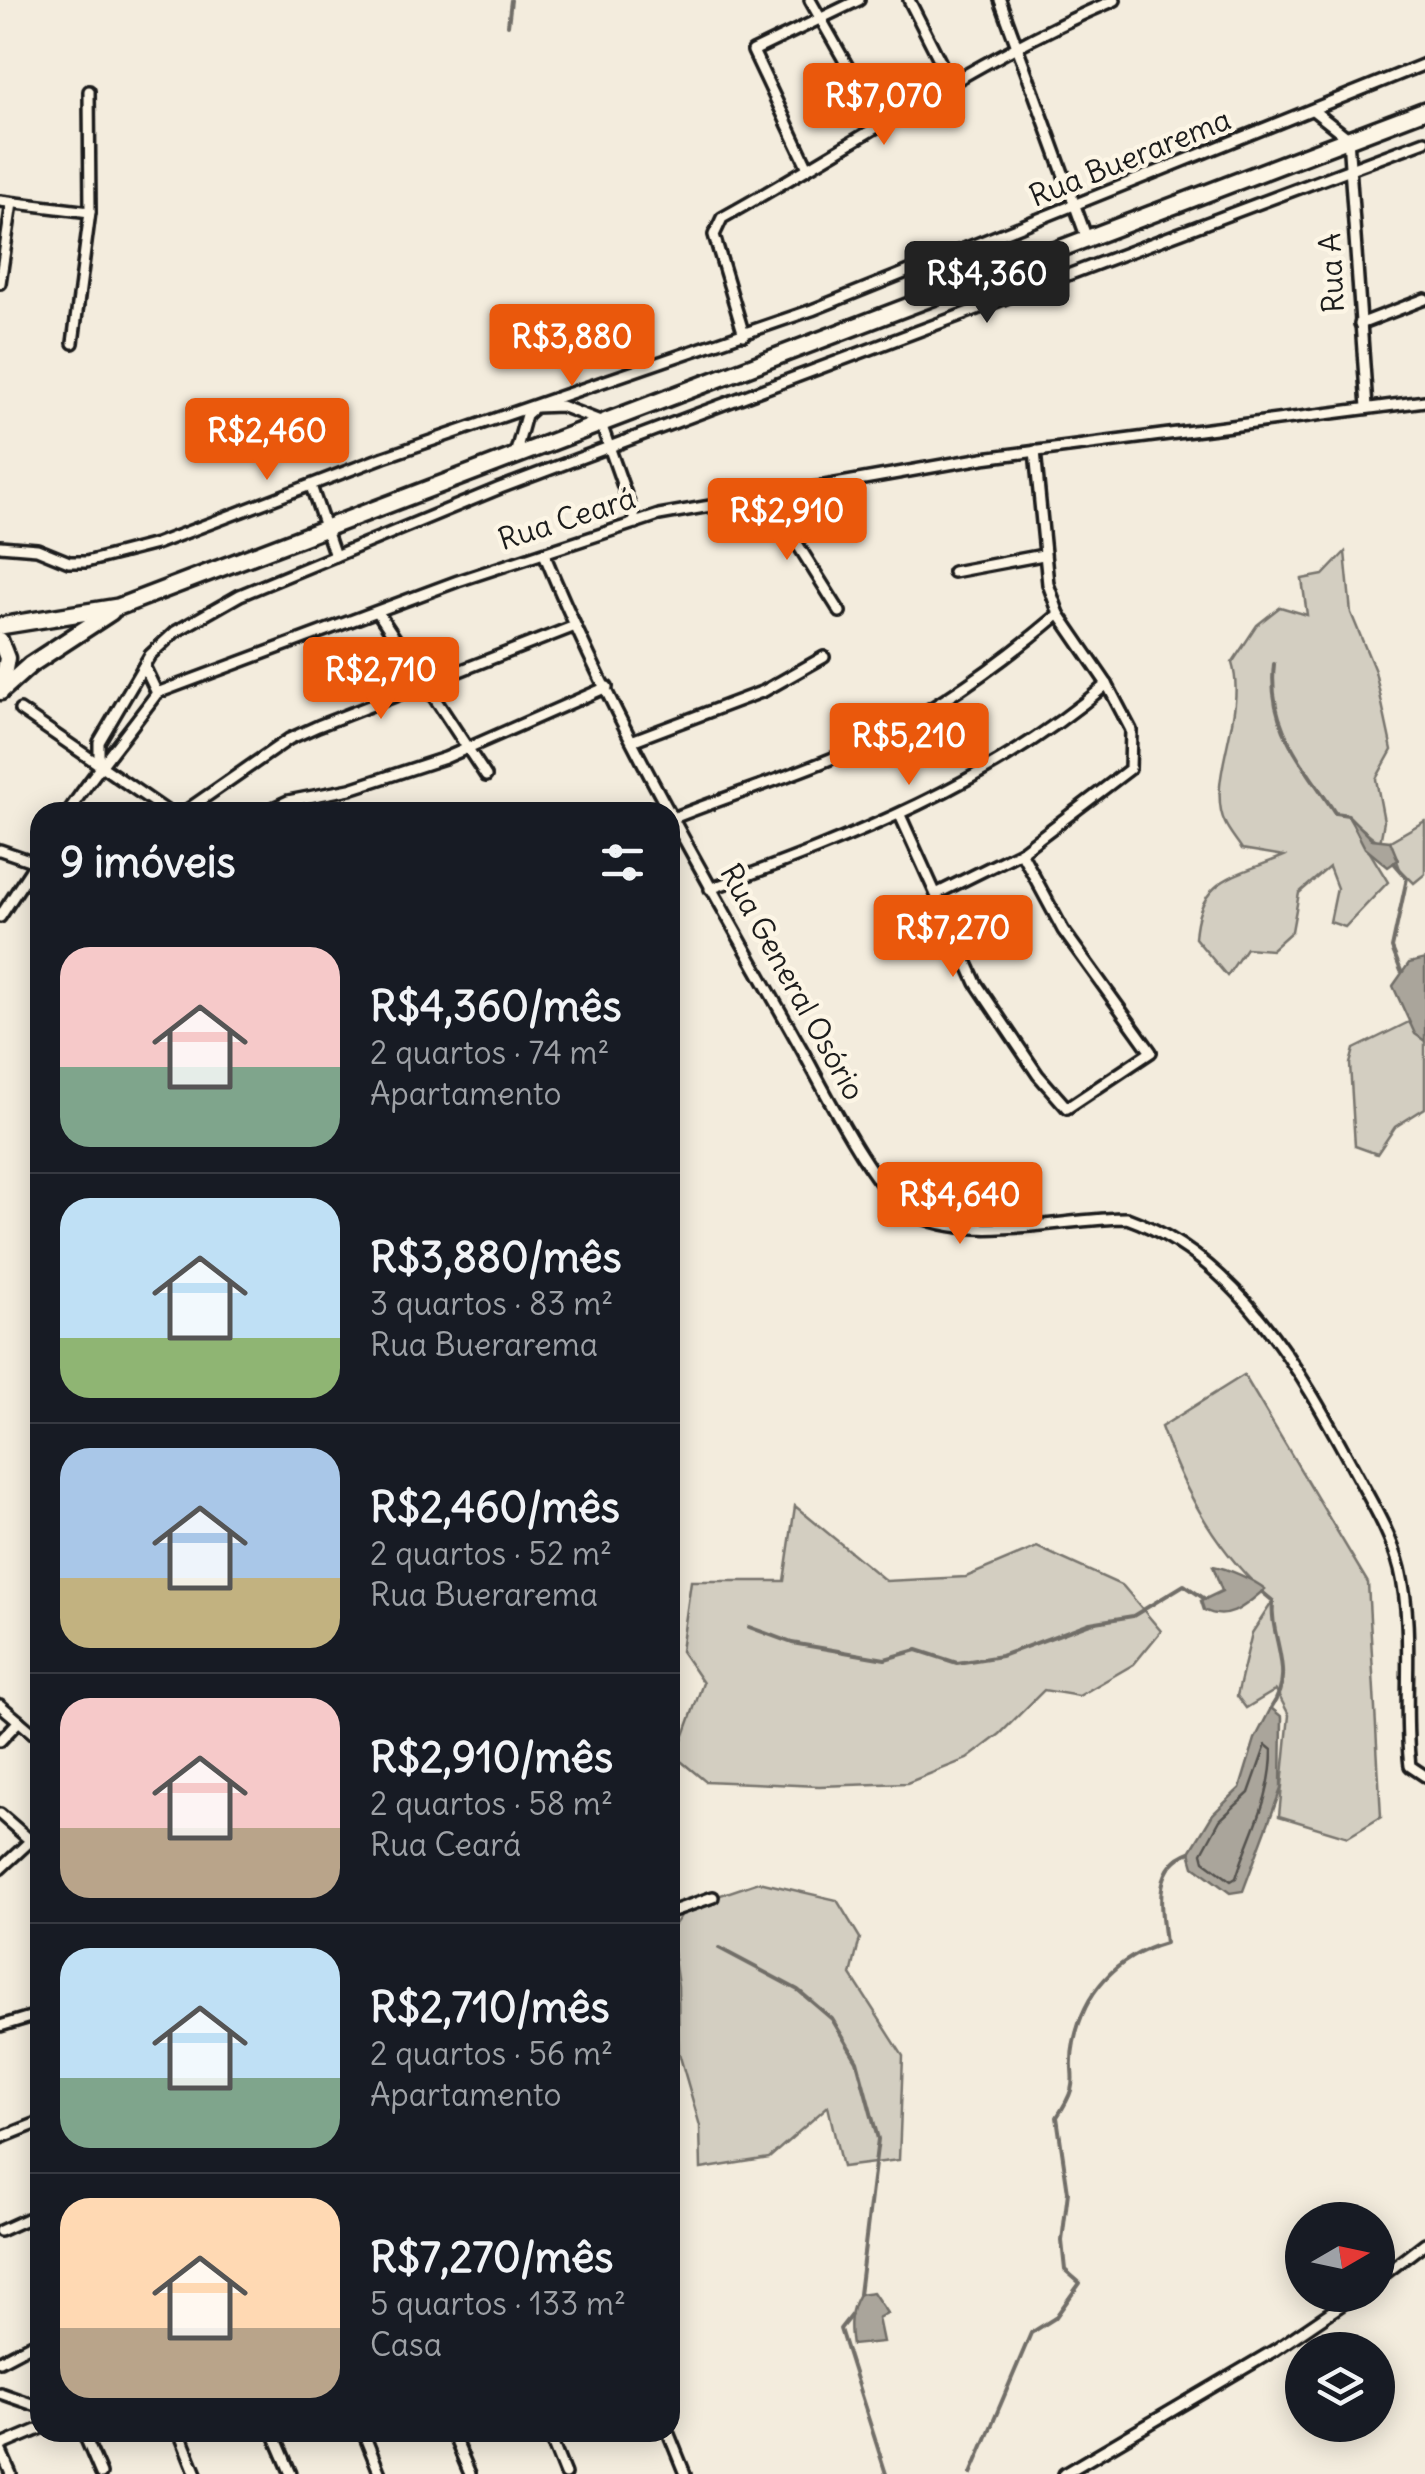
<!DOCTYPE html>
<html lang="pt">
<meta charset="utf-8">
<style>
:root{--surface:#171b24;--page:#20242c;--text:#f1f3f6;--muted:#9ea1a6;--line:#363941;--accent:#ea580c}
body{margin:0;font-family:Delius,sans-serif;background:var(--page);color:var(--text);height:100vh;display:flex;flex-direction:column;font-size:38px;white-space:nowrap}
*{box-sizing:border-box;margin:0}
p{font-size:32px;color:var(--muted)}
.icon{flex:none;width:55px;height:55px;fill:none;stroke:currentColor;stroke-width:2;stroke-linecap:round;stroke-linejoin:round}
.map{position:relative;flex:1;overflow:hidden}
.panel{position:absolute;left:30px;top:802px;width:650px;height:1640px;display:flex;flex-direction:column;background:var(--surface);border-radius:30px;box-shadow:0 5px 25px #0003}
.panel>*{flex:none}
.needle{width:65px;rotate:81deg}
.controls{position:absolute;left:1285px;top:2202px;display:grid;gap:20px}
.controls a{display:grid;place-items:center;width:110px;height:110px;border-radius:50%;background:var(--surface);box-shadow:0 5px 25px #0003;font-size:50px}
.price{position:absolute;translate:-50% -85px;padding:0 22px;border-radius:10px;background:var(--accent);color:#fff;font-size:32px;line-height:65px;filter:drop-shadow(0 2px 5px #0008)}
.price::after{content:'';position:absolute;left:50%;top:60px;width:30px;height:22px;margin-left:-15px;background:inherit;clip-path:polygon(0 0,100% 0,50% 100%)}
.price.on{background:#222;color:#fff}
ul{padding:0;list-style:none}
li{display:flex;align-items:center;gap:30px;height:250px;padding:0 30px}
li+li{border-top:2px solid var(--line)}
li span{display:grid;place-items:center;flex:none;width:280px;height:200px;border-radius:30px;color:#555}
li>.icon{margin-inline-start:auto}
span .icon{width:120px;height:120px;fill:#fffc;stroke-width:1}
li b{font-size:42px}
h2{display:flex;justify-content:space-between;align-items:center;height:120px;padding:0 30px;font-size:42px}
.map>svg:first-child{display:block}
.green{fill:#d3cec1;stroke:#78756e;stroke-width:2.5}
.water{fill:#aaa59b;stroke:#716e68;stroke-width:2.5}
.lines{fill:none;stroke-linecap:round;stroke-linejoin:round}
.shore{stroke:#55534f;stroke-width:2.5}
.stream{stroke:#716e68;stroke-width:4}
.minor-casing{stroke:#1c1c1c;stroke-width:16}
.primary-casing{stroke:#1c1c1c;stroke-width:21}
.trunk-casing{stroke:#1c1c1c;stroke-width:22}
.minor{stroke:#fcf5e5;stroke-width:9}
.primary{stroke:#fcf5e5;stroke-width:14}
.trunk{stroke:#fcf5e5;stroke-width:15}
.labels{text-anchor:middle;stroke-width:9;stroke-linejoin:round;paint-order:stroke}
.street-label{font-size:30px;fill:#1c1c1c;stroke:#fcf5e5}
</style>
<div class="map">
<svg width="1425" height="2474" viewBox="0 0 1425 2474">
<rect width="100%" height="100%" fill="#f3ecdd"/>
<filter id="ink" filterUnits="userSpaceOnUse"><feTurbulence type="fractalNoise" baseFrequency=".01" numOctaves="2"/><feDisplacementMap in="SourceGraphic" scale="20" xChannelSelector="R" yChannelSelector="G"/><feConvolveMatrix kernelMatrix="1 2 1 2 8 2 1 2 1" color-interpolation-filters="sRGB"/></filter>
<g filter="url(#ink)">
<g class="green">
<path d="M1345 552 1351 613 1375 671 1392 750 1376 779 1384 821 1380 843 1349 818 1388 882 1345 927 1330 922 1337 888 1329 867 1299 893 1292 931 1271 950 1246 948 1227 976 1195 938C1199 877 1234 877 1284 856L1242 849C1237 841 1229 832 1225 823 1205 780 1248 715 1232 663L1257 625 1280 607 1307 615 1302 579 1323 575Z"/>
<polygon points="1425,821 1425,874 1414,883 1400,869 1390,841"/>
<polygon points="1409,1022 1425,1041 1425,1108 1395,1127 1377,1154 1355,1146 1350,1064 1354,1049"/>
<path d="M1244 1375 1368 1583 1381 1817 1348 1837 1279 1816 1289 1715 1276 1690 1246 1708 1237 1696 1252 1633 1273 1601C1218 1553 1186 1496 1161 1427Z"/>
<polygon points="795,1506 886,1581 966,1577 1037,1547 1123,1586 1161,1631 1134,1664 1079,1696 1044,1690 1000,1734 967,1759 907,1783 819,1786 705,1781 676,1757 703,1683 681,1651 691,1581 784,1581"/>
<polygon points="759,1882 837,1900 860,1938 851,1975 903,2056 899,2160 842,2167 828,2106 769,2158 701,2169 700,2126 679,2053 678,1986 670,1931 688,1906"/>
</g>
<g class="water">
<polygon points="1348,815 1372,839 1390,841 1398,860 1388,867 1365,848"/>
<polygon points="1425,959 1425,1041 1415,1034 1393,986 1409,963"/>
<path d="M1213 1566C1227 1568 1254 1580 1265 1589 1246 1605 1229 1623 1204 1610L1201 1601 1222 1591Z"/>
<polygon points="1271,1708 1282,1717 1281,1789 1243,1891 1230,1893 1194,1866 1190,1852 1213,1814 1240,1788 1255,1739"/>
<path d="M873 2292 887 2313 878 2318 883 2342 852 2345C849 2326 849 2311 859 2294Z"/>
</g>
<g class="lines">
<path class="shore" d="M1266 1745 1272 1750C1272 1799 1250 1833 1236 1878L1231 1881 1204 1861 1202 1853 1220 1820 1249 1793Z"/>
<g class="stream">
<polyline points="508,25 511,0"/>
<path d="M1274 664C1267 727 1303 763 1335 813L1348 815"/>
<polyline points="1394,863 1407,878 1392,948 1401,971"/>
<path d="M1262 1592 1273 1601C1269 1639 1297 1671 1271 1708"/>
<polyline points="749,1627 792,1643 885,1659 917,1650 957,1663 1001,1656 1090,1623 1133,1616 1184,1585 1205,1599"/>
<polyline points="719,1948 798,1990 832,2019 857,2061 878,2139 859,2294"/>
<polyline points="851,2315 840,2329 886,2474"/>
<path d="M971 2474 1031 2333 1055 2318 1080 2283 1065 2270 1062 2241 1068 2192 1057 2117C1084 2076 1066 2081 1074 2042 1084 1992 1116 1957 1165 1943 1161 1908 1152 1866 1190 1852"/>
</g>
<defs>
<g id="minor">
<polyline points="810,0 882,127"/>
<polyline points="909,0 951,83"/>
<polyline points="1000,0 1086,236"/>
<polyline points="1314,111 1348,138 1367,407"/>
<polyline points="808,168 753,51 859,0"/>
<polyline points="0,201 90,212"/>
<polyline points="0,283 12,203"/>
<polyline points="1360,324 1425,299"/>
<path d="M744 335 714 235 722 218C853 146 977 58 1115 0"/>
<polyline points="73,343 90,212 89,91"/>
<polyline points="515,455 526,415 535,407 561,406 600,421 636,523"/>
<polyline points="311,486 335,556"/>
<polyline points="766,494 840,612"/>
<polyline points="0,546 37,549 69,562 86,562 156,544 384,457 812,310 1425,64"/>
<path d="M545 556C615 726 711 887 801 1048 823 1087 874 1192 910 1212 968 1245 1062 1218 1127 1218 1237 1257 1300 1369 1352 1466 1369 1498 1391 1533 1400 1569 1415 1633 1402 1702 1410 1766L1425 1776"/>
<polyline points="953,572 1043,555"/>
<polyline points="379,614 486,776"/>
<polyline points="144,666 157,693"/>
<polyline points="157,693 458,581 659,515 983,458 1425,401"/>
<polyline points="20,710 168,812"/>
<polyline points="634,740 764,691 824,657"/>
<polyline points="99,765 99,742 150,655 175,632 240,595 500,488 1425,141"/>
<path d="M68 812C96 770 127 734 157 693"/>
<polyline points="184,812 289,739 318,726 575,626"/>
<polyline points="264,812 288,801 350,789 445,758 607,687"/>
<polyline points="900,815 976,983 1038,1075 1067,1108 1151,1052 1063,930 1021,852"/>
<path d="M673 818C735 793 800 774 861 746 933 713 999 665 1059 614"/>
<polyline points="0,850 38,863"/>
<path d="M710 889C851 838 992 783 1107 684"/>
<polyline points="936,894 1021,852 1130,769 1131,730 1107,684 1059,614 1048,584 1035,451"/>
<polyline points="0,917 40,856"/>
<polyline points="0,1705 40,1739"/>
<polyline points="0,1741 19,1721"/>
<polyline points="0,1814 31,1841"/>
<polyline points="0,1869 40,1832"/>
<polyline points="670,1912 713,1897"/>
<polyline points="0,2026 40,2014"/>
<polyline points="0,2138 40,2122"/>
<polyline points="0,2231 40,2213"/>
<polyline points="1378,2279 1425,2243"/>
<polyline points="0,2361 40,2340"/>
<polyline points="0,2393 40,2407"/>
<polyline points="83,2432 101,2474"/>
<polyline points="179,2432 196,2474"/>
<polyline points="273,2432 291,2474"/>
<polyline points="363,2432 380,2474"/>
<polyline points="452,2432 470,2474"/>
<polyline points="548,2432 565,2474"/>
<polyline points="668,2432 685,2474"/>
<polyline points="0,2446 40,2429"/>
<polyline points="0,2449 11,2474"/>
<polyline points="1064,2474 1275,2350 1356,2295"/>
</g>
<polyline id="primary" points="0,640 7,658 1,692"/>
<g id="trunk">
<polyline points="0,626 118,607 1425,110"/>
<polyline points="1,691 30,665 111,612"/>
</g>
</defs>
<use href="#minor" class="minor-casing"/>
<use href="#primary" class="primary-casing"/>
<use href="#trunk" class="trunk-casing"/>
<use href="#minor" class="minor"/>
<use href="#primary" class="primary"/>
<use href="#trunk" class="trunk"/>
</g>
</g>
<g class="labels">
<g class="street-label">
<text transform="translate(1130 158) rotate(-22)" y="10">Rua Buerarema</text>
<text transform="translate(1332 273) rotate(-93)" y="10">Rua A</text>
<text transform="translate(567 519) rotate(-18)" y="10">Rua Ceará</text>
<text transform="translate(792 982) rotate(61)" y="10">Rua General Osório</text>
</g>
</g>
</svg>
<div class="controls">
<a><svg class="needle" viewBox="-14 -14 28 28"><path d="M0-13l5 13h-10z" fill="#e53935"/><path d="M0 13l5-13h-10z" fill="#9ea1a6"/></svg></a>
<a><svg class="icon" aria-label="layers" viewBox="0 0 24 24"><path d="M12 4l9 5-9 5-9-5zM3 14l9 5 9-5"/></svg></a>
</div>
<b class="price" style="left:884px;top:148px">R$7,070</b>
<b class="price on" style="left:987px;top:326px">R$4,360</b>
<b class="price" style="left:572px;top:389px">R$3,880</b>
<b class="price" style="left:267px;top:483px">R$2,460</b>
<b class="price" style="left:787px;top:563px">R$2,910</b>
<b class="price" style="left:381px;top:722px">R$2,710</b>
<b class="price" style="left:909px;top:788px">R$5,210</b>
<b class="price" style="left:953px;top:980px">R$7,270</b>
<b class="price" style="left:960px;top:1247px">R$4,640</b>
<section class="panel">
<h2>9 imóveis<svg class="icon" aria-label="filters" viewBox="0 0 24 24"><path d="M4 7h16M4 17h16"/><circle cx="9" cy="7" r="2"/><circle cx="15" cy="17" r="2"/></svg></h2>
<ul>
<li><span style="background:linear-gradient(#f6c9c9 60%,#7fa58c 0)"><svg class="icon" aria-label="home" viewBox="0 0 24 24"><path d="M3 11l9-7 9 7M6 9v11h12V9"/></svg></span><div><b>R$4,360/mês</b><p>2 quartos · 74 m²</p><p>Apartamento</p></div></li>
<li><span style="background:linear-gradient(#bfe0f5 70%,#8fb573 0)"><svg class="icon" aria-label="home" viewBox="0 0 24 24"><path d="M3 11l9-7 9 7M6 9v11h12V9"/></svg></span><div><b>R$3,880/mês</b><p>3 quartos · 83 m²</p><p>Rua Buerarema</p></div></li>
<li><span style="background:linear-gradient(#a9c7e8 65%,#c2b280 0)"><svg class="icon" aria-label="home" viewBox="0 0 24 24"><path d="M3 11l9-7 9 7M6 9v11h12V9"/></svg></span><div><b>R$2,460/mês</b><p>2 quartos · 52 m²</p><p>Rua Buerarema</p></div></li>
<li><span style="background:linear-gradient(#f6c9c9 65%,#b9a48a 0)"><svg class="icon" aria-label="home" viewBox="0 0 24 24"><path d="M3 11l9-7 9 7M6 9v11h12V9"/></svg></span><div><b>R$2,910/mês</b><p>2 quartos · 58 m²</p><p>Rua Ceará</p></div></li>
<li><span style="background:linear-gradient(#bfe0f5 65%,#7fa58c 0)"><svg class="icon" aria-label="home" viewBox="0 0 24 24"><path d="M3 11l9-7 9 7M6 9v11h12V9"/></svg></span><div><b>R$2,710/mês</b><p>2 quartos · 56 m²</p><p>Apartamento</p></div></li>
<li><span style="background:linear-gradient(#ffd9b3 65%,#b9a48a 0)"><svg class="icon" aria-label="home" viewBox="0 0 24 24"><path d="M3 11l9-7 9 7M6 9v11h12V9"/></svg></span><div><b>R$7,270/mês</b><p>5 quartos · 133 m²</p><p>Casa</p></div></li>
</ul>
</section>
</div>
